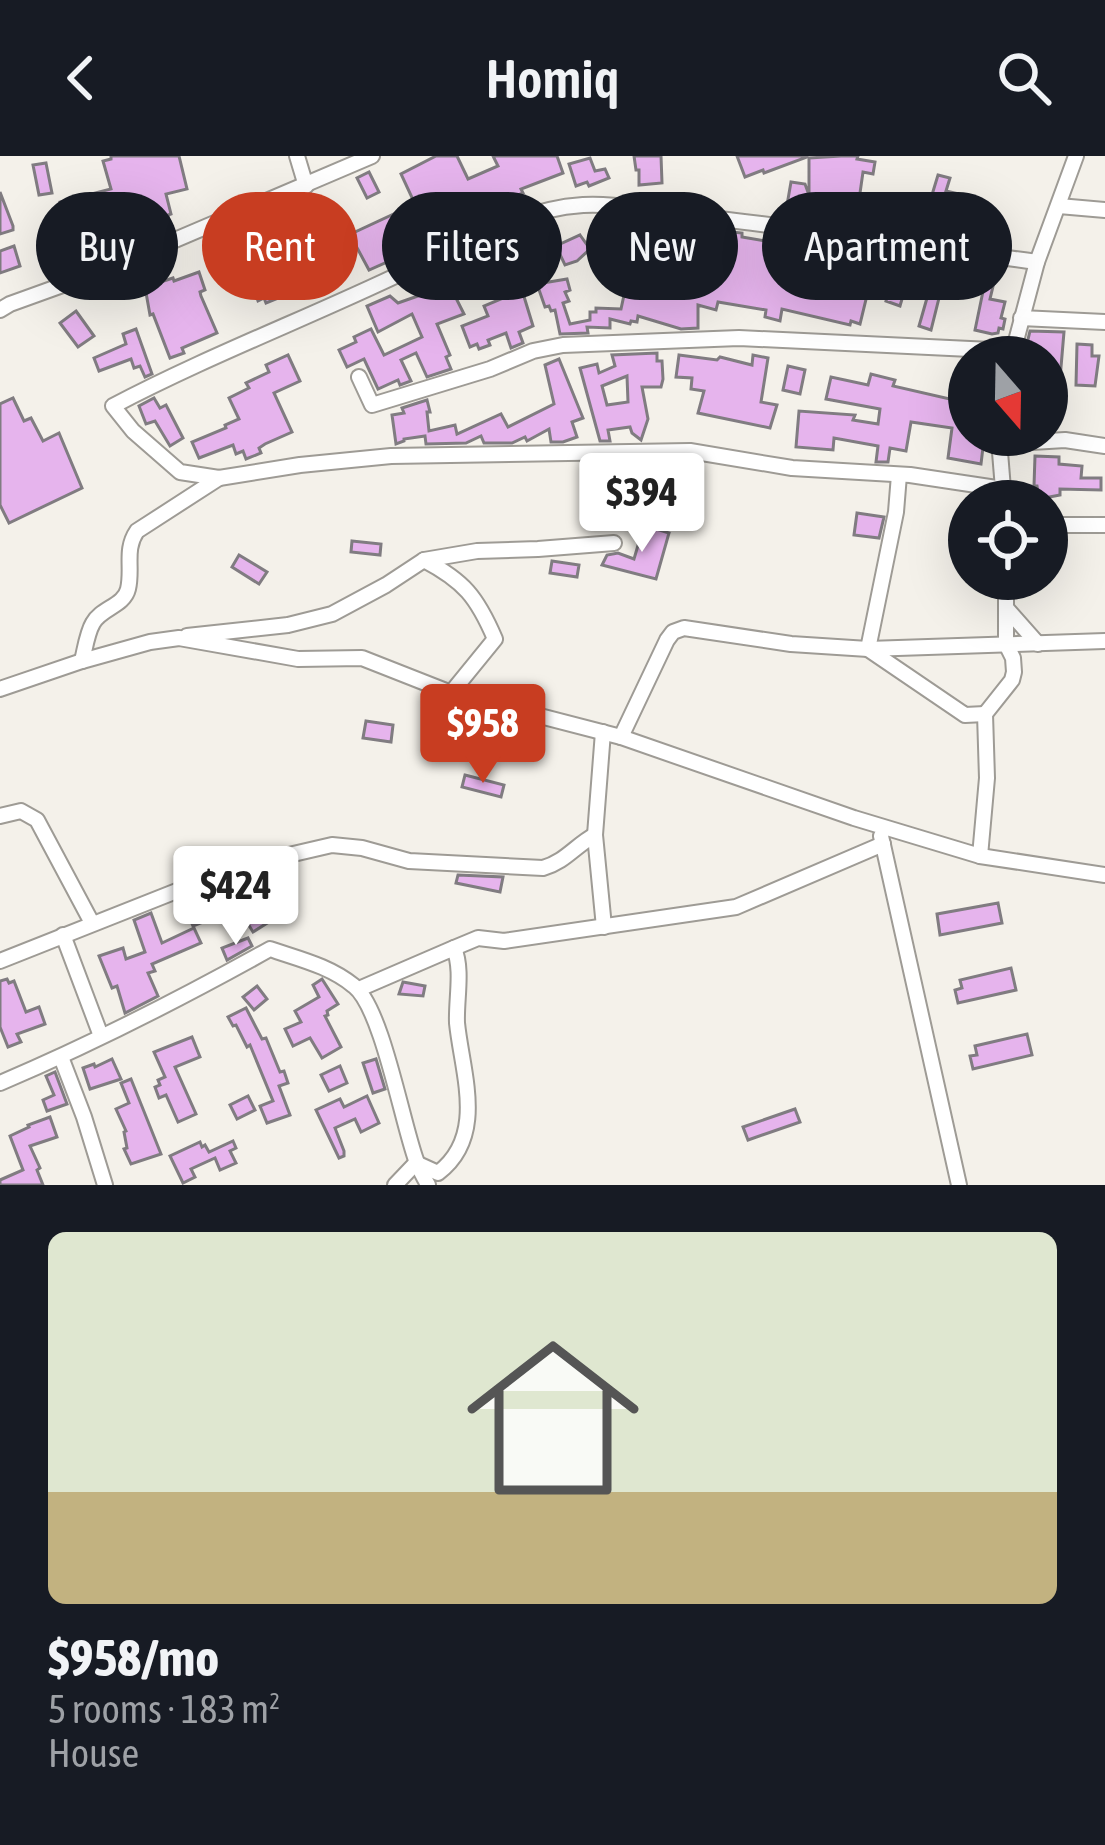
<!DOCTYPE html>
<meta charset="utf-8">
<style>
:root{--surface:#171b24;--page:#242831;--text:#f1f3f6;--muted:#9ea1a6;--accent:#c83d21}
body{margin:0;font-family:"Asap Condensed",sans-serif;background:var(--page);color:var(--text);height:100vh;display:flex;flex-direction:column;font-size:45px;white-space:nowrap}
*{box-sizing:border-box;margin:0}
p{font-size:39px;color:var(--muted)}
.icon{flex:none;width:66px;height:66px;fill:none;stroke:currentColor;stroke-width:2;stroke-linecap:round;stroke-linejoin:round}
.map{position:relative;height:1029px;overflow:hidden}
.sheet{display:flex;flex-direction:column;background:var(--surface);flex:1}
.sheet>*{flex:none}
.banner{position:absolute;left:36px;top:36px;width:1035px;height:108px;display:flex;gap:24px}
.needle{width:78px;rotate:160deg}
.fabs{position:absolute;left:948px;top:180px;display:grid;gap:24px}
.fabs a{display:grid;place-items:center;width:120px;height:120px;border-radius:50%;background:var(--surface);box-shadow:0 12px 48px #0002;font-size:60px}
.price{position:absolute;translate:-50% -102px;padding:0 27px;border-radius:12px;background:#fff;color:#222;font-size:39px;line-height:78px;filter:drop-shadow(0 3px 6px #0008)}
.price::after{content:'';position:absolute;left:50%;top:72px;width:36px;height:27px;margin-left:-18px;background:inherit;clip-path:polygon(0 0,100% 0,50% 100%)}
.price.on{background:var(--accent);color:#fff}
ul{padding:0;list-style:none}
li{display:grid;align-content:center;gap:24px;height:636px;padding:0 48px}
li span{display:grid;place-items:center;height:372px;border-radius:18px;color:#555}
li>.icon{margin-inline-start:auto}
span .icon{width:216px;height:216px;fill:#fffc;stroke-width:1}
li b{font-size:51px}
.tag{padding:0 42px;border-radius:54px;background:var(--surface);box-shadow:0 12px 48px #0002;font-size:42px;line-height:108px}
.tag.on{background:var(--accent);color:#fff}
header{display:flex;justify-content:space-between;align-items:center;height:156px;padding:0 48px;background:var(--surface);font-size:54px;font-weight:600}
.map>svg:first-child{display:block}
.building{fill:#e6b4ed;stroke:#807c81;stroke-width:3;fill-rule:evenodd}
.lines{fill:none;stroke-linecap:round;stroke-linejoin:round}
.minor-casing{stroke:#9e9b95;stroke-width:18}
.minor{stroke:#fff;stroke-width:14}
</style>
<header><svg class="icon" aria-label="back" viewBox="0 0 24 24"><path d="M15 5l-7 7 7 7"/></svg>Homiq<svg class="icon" aria-label="search" viewBox="0 0 24 24"><circle cx="10" cy="10" r="6"/><path d="M15 15l6 6"/></svg></header>
<div class="map">
<svg width="1105" height="1029" viewBox="0 0 1105 1029">
<rect width="100%" height="100%" fill="#f4f1ea"/>
<g class="building">
<polygon points="111,0 179,0 187,33 166,38 171,58 168,59 169,64 156,68 150,48 94,61 98,78 105,76 110,94 91,100 85,78 76,80 75,75 68,77 60,46 111,33 103,5 111,3"/>
<polygon points="436,0 457,0 468,23 498,10 493,0 557,0 563,17 521,33 523,37 509,43 508,40 478,53 477,48 456,56 460,65 450,70 452,75 437,81 436,78 428,81 423,68 406,76 414,94 369,114 355,88 336,96 343,119 334,123 333,119 314,126 311,119 331,111 323,91 415,48 401,18"/>
<polygon points="634,0 661,0 662,27 639,29 639,14 636,14"/>
<polygon points="737,0 807,0 807,1 764,17 763,14 745,21"/>
<polygon points="841,0 858,0 857,3 875,6 873,18 863,16 859,44 828,39 825,50 805,46 801,52 787,49 791,26 805,28 809,39 809,2"/>
<polygon points="590,2 595,15 605,13 609,22 589,30 587,26 576,30 569,8"/>
<polygon points="46,7 52,37 39,39 33,9"/>
<polygon points="369,16 379,36 367,42 357,22"/>
<polygon points="938,19 950,22 946,35 981,43 973,72 944,65 940,76 935,74 933,79 921,75"/>
<polygon points="0,36 13,70 13,74 0,78"/>
<polygon points="620,65 622,123 602,122 601,110 597,109 595,66"/>
<polygon points="284,68 289,77 292,76 300,97 296,99 304,118 293,122 286,104 269,111 276,125 269,128 276,143 266,147 264,142 258,145 237,87"/>
<polygon points="723,75 742,77 742,81 782,88 783,82 830,88 830,91 806,94 797,92 787,129 828,138 840,98 889,116 894,97 915,100 913,110 945,118 931,174 919,170 927,142 904,136 900,150 886,145 890,133 870,127 860,168 851,165 850,169 782,153 780,165 765,161 766,154 718,146 716,154 698,149 698,172 681,173 638,160 637,166 631,165 630,168 610,163 610,172 587,171 588,177 560,178 555,154 551,155 549,150 545,151 537,128 567,123 570,134 565,136 569,145 563,147 570,168 590,164 590,156 596,156 596,152 621,153 629,116 661,122 662,116 700,122 712,85 721,88"/>
<polygon points="580,79 590,93 577,105 565,109 556,90"/>
<polygon points="14,90 20,110 0,117 0,95"/>
<polygon points="143,110 148,123 117,134 115,127"/>
<polygon points="199,116 205,134 200,136 201,140 217,177 182,192 184,197 170,202 153,158 150,159 145,131 173,122 174,125"/>
<polygon points="987,116 996,118 990,143 1005,146 1001,162 1005,163 1003,173 999,172 998,177 992,178 975,174"/>
<polygon points="435,134 438,141 453,136 464,158 437,168 450,199 446,201 451,213 427,221 416,197 401,204 411,225 400,229 398,224 378,233 364,203 347,211 339,194 356,186 354,181 371,173 384,199 422,181 412,158 378,176 367,150 390,140 398,147"/>
<polygon points="522,134 533,170 519,176 523,187 511,192 506,177 488,184 490,189 479,193 477,188 470,191 462,170 488,160 484,150"/>
<polygon points="76,155 94,180 78,191 60,167"/>
<polygon points="136,173 152,218 145,221 140,210 134,212 131,203 99,215 94,202 126,188 123,178"/>
<polygon points="1030,175 1064,176 1057,258 1047,256 1049,241 1045,197 1026,192"/>
<polygon points="1077,188 1092,189 1092,200 1099,200 1095,230 1076,229"/>
<path d="M657 197V205H662L663 223 661 231H642L648 263 641 284 632 277 630 271 608 274 610 285H600L580 212 597 208 599 217 615 210 612 199ZM627 220 628 246 607 249 602 230Z"/>
<polygon points="288,199 300,225 274,237 292,276 265,288 259,292 261,297 246,303 243,295 236,298 233,289 199,302 192,286 226,272 225,269 239,263 229,242 249,232 246,227 269,216 266,209"/>
<polygon points="679,199 717,204 720,201 752,209 753,199 768,202 761,246 777,249 770,272 698,257 704,235 691,233 692,222 676,221"/>
<polygon points="559,203 583,262 572,266 577,281 563,286 551,286 549,273 527,285 525,281 512,287 484,287 481,280 466,287 426,288 425,280 404,283 404,285 396,288 392,259 404,257 402,252 427,244 430,256 427,256 429,275 455,269 457,278 501,258 508,271 554,248 545,209"/>
<polygon points="964,204 969,204 969,281 984,283 981,308 948,302 952,272 911,266 906,295 890,292 888,306 876,306 878,290 834,282 833,294 796,291 799,255 855,259 853,264 878,268 880,253 826,243 831,221 868,229 871,218 895,224 893,230 954,244"/>
<polygon points="788,210 805,214 800,238 783,234"/>
<polygon points="13,242 24,265 31,262 43,285 59,277 82,332 9,367 0,349 0,248"/>
<polygon points="154,242 160,252 166,249 183,282 170,290 155,265 146,268 139,250"/>
<polygon points="1035,300 1059,301 1059,308 1082,310 1081,322 1101,322 1101,334 1060,333 1060,339 1039,343 1037,330 1034,330"/>
<polygon points="857,357 884,361 879,382 854,379"/>
<polygon points="644,369 669,377 656,423 602,409 607,399 618,397 634,403"/>
<polygon points="352,385 381,388 380,399 351,396"/>
<polygon points="239,399 267,416 259,428 232,411"/>
<polygon points="552,405 579,409 577,421 550,417"/>
<polygon points="366,565 393,569 391,586 363,582"/>
<polygon points="465,619 504,629 501,641 462,631"/>
<polygon points="458,719 503,721 500,736 456,727"/>
<polygon points="221,737 228,756 193,770 185,751"/>
<polygon points="259,744 272,764 253,776 245,763 227,770 224,762"/>
<polygon points="998,747 1002,767 940,779 937,758"/>
<polygon points="151,757 162,787 194,772 201,787 152,808 155,815 148,817 158,840 125,857 117,830 112,832 99,800 123,792 126,803 145,796 134,764"/>
<polygon points="248,782 252,790 227,804 222,792"/>
<polygon points="1011,812 1016,834 958,847 955,834 962,832 960,824"/>
<polygon points="7,823 9,827 14,825 26,856 39,851 45,868 17,878 21,886 8,891 0,871 0,825"/>
<polygon points="322,823 338,848 327,855 328,859 325,860 341,891 322,902 310,882 293,890 285,873 301,866 295,855 319,841 313,829"/>
<polygon points="403,826 425,830 423,840 399,838"/>
<polygon points="257,830 267,843 254,854 243,841"/>
<polygon points="246,852 262,883 266,882 280,916 284,915 288,927 279,930 290,959 267,967 260,950 273,945 250,889 247,891 236,869 233,870 228,861"/>
<polygon points="1027,878 1032,899 973,913 970,900 977,899 975,890"/>
<polygon points="192,881 200,901 175,911 196,958 178,966 166,939 159,942 155,931 160,929 158,924 165,921 154,896"/>
<polygon points="112,903 121,923 90,933 83,912 94,908 95,911"/>
<polygon points="376,903 385,933 373,937 363,907"/>
<polygon points="340,910 347,927 329,935 321,919"/>
<polygon points="55,916 67,948 47,955 43,944 54,939 46,920"/>
<polygon points="131,923 161,998 131,1008 124,993 127,992 124,976 126,975 116,953 129,947 121,927"/>
<polygon points="248,940 255,954 237,963 230,949"/>
<polygon points="367,940 379,967 361,976 355,963 335,972 344,995 344,1000 339,1002 316,954 340,943 344,951"/>
<polygon points="795,953 800,966 748,984 743,971"/>
<polygon points="50,961 57,981 30,990 40,1012 37,1014 43,1029 0,1029 0,1024 23,1014 10,980 29,971 28,969"/>
<polygon points="233,985 236,992 230,995 236,1007 220,1014 215,1002 191,1013 195,1021 183,1027 170,1000 200,986 202,991 205,989 209,996"/>
</g>
<g class="lines">
<defs>
<g id="minor">
<polyline points="297,0 306,30"/>
<polyline points="1059,50 1105,54"/>
<polyline points="0,154 10,148 107,113 372,0"/>
<polyline points="1021,162 1105,166"/>
<polyline points="1012,200 1037,106 1076,0"/>
<polyline points="359,221 372,249 490,213 533,195 563,189 739,182 1012,195"/>
<polyline points="999,284 1004,345"/>
<polyline points="999,288 1065,284 1105,290"/>
<polyline points="899,319 896,356 868,493 965,559 985,558"/>
<path d="M1003 333 910 319 792 312 690 295 391 300 300 309 219 322 180 316 133 275 113 250C208 200 308 162 404 116 461 89 518 53 583 49 613 47 644 55 674 58 795 70 916 90 1037 106"/>
<polyline points="1047,369 1105,369"/>
<path d="M424 404C464 425 477 441 495 483L451 537"/>
<polyline points="1007,453 1038,488"/>
<polyline points="187,480 288,469 332,458 386,429 424,404 477,395 538,393 614,387"/>
<path d="M82 505C85 493 87 477 93 467 101 452 124 450 128 433 133 412 124 394 137 375L219 322"/>
<polyline points="0,533 82,505 150,486 179,482 298,503 362,502 451,537 621,581 854,662 980,700 1105,719"/>
<polyline points="603,576 595,679 604,771"/>
<polyline points="621,581 667,484 673,476 684,472 791,488 868,493 1105,485"/>
<polyline points="0,660 21,655 37,664 92,767"/>
<polyline points="881,680 959,1029"/>
<polyline points="980,700 987,622 985,558 1012,524 1014,516 1013,502 1006,488 1006,423"/>
<polyline points="63,779 101,880"/>
<polyline points="454,792 478,782 504,785 736,751 883,688"/>
<path d="M0 805 212 721 263 705 332 689 362 692 409 705 543 712C565 706 576 689 595 679"/>
<path d="M359 833 454 792C463 814 456 843 457 867 462 917 487 980 438 1017L416 1007 395 1029"/>
<polyline points="61,901 84,961 105,1029"/>
<path d="M0 927C92 888 182 842 270 793 299 803 330 810 354 830 382 852 402 966 416 1004 419 1013 424 1021 428 1029"/>
</g>
</defs>
<use href="#minor" class="minor-casing"/>
<use href="#minor" class="minor"/>
</g>
</svg>
<div class="fabs">
<a><svg class="needle" viewBox="-14 -14 28 28"><path d="M0-13l5 13h-10z" fill="#e53935"/><path d="M0 13l5-13h-10z" fill="#9ea1a6"/></svg></a>
<a><svg class="icon" aria-label="locate" viewBox="0 0 24 24"><circle cx="12" cy="12" r="6"/><path d="M12 2v4M12 18v4M2 12h4M18 12h4"/></svg></a>
</div>
<b class="price" style="left:642px;top:399px">$394</b>
<b class="price on" style="left:483px;top:630px">$958</b>
<b class="price" style="left:236px;top:792px">$424</b>
<div class="banner">
<a class="tag">Buy</a>
<a class="tag on">Rent</a>
<a class="tag">Filters</a>
<a class="tag">New</a>
<a class="tag">Apartment</a>
</div>
</div>
<section class="sheet">
<ul>
<li><span style="background:linear-gradient(#dfe7d0 70%,#c2b280 0)"><svg class="icon" aria-label="home" viewBox="0 0 24 24"><path d="M3 11l9-7 9 7M6 9v11h12V9"/></svg></span><div><b>$958/mo</b><p>5 rooms · 183 m²</p><p>House</p></div></li>
</ul>
</section>
